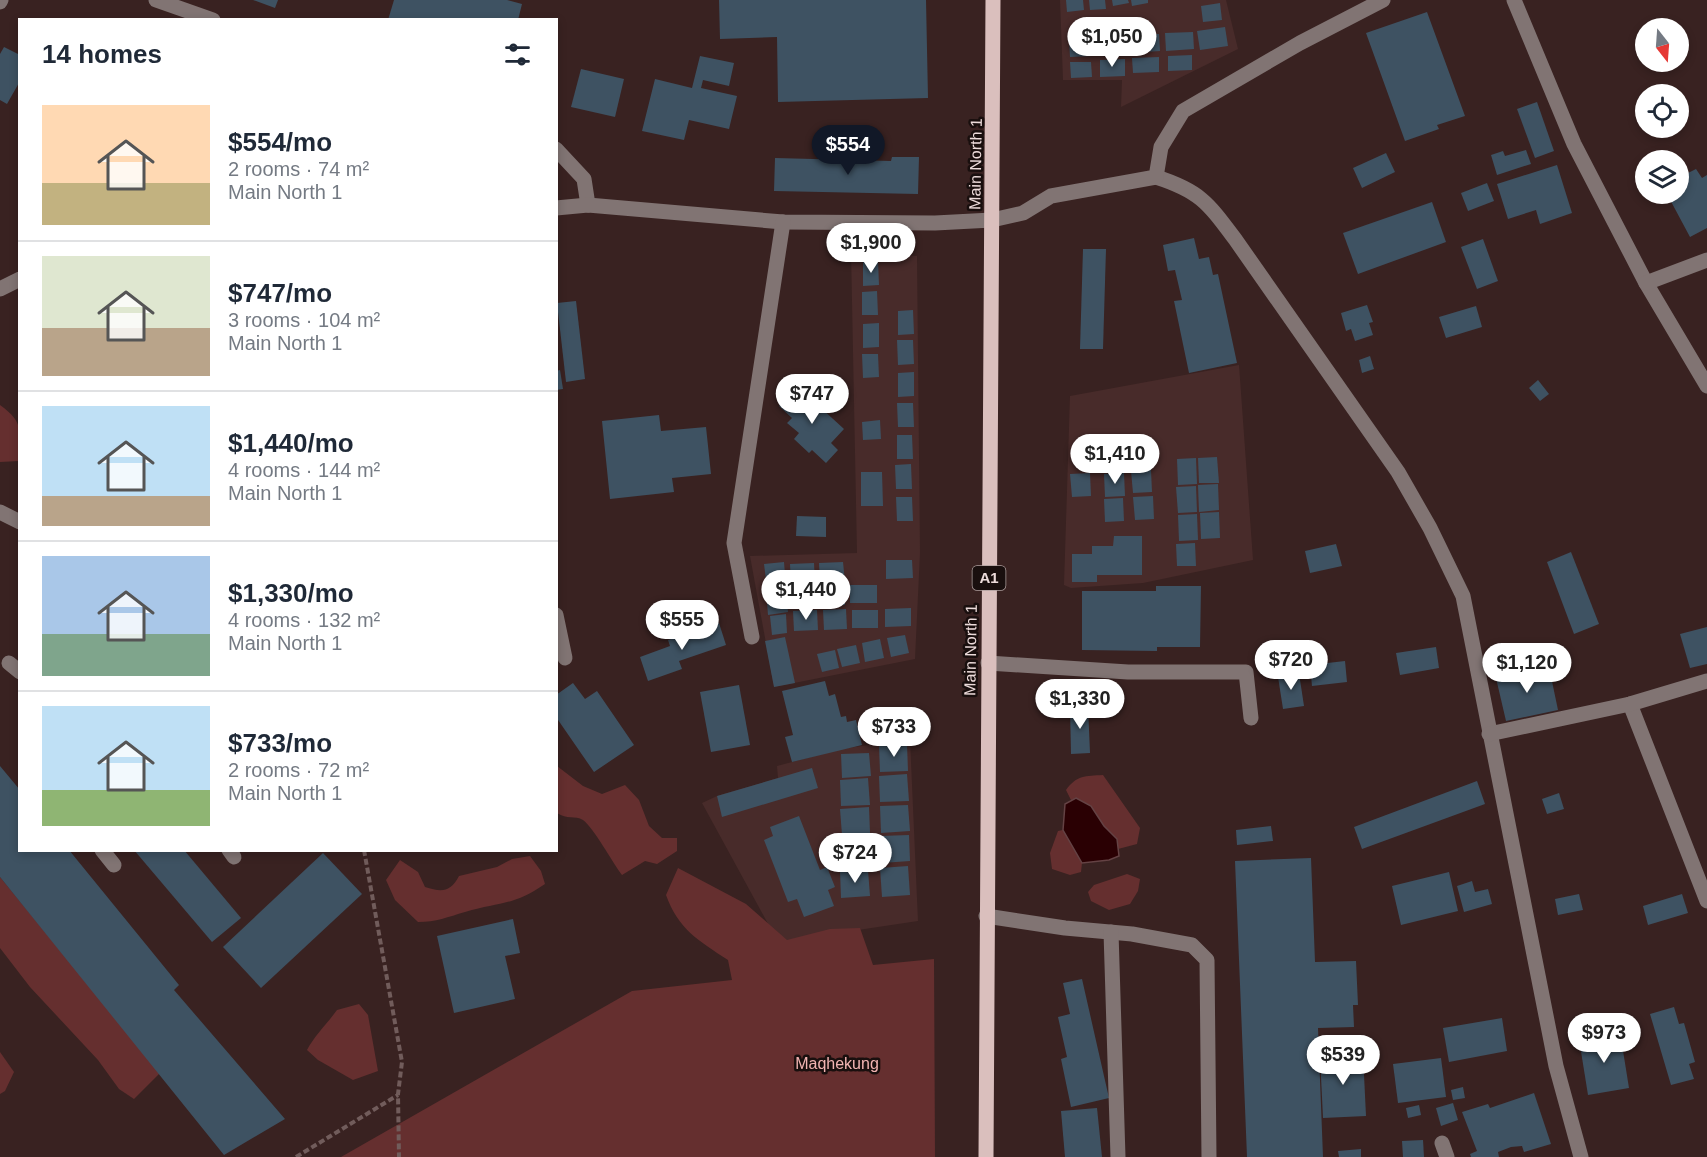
<!DOCTYPE html>
<meta charset="utf-8">
<style>
:root{--surface:#fff;--page:#f2f2f3;--text:#1f2937;--muted:#747a83;--line:#e0e1e3;--accent:#111827}
body{margin:0;font-family:Arial,sans-serif;background:var(--page);color:var(--text);height:100vh;display:flex;flex-direction:column;font-size:22px;white-space:nowrap}
*{box-sizing:border-box;margin:0}
p{font-size:20px;color:var(--muted)}
.icon{flex:none;width:33px;height:33px;fill:none;stroke:currentColor;stroke-width:2;stroke-linecap:round;stroke-linejoin:round}
.map{position:relative;flex:1;overflow:hidden}
.side{position:absolute;left:18px;top:18px;width:540px;height:834px;display:flex;flex-direction:column;background:var(--surface);border-radius:0px;box-shadow:0 3px 9px #0003}
.side>*{flex:none}
.needle{width:39px;rotate:163deg}
.tools{position:absolute;left:1635px;top:18px;display:grid;gap:12px}
.tools a{display:grid;place-items:center;width:54px;height:54px;border-radius:50%;background:var(--surface);box-shadow:0 3px 9px #0003;font-size:30px}
.price{position:absolute;translate:-50% -51px;padding:0 14px;border-radius:21px;background:#fff;color:#222;font-size:20px;line-height:39px;filter:drop-shadow(0 2px 3px #0008)}
.price::after{content:'';position:absolute;left:50%;top:36px;width:18px;height:14px;margin-left:-9px;background:inherit;clip-path:polygon(0 0,100% 0,50% 100%)}
.price.selected{background:var(--accent);color:#fff}
ul{padding:0;list-style:none}
li{display:flex;align-items:center;gap:18px;height:150px;padding:0 24px}
li+li{border-top:2px solid var(--line)}
li span{display:grid;place-items:center;flex:none;width:168px;height:120px;border-radius:0px;color:#555}
li>.icon{margin-inline-start:auto}
span .icon{width:72px;height:72px;fill:#fffc;stroke-width:1}
li b{font-size:26px}
h2{display:flex;justify-content:space-between;align-items:center;height:72px;padding:0 24px;font-size:26px}
.map>svg:first-child{display:block}
.built{fill:#482b2a}
.green{fill:#652f2f}
.water{fill:#2a0003;stroke:#644244;stroke-width:1.5}
.building{fill:#3e5262}
.lines{fill:none;stroke-linecap:round;stroke-linejoin:round}
.path{stroke:#715c5b;stroke-width:4;stroke-dasharray:6 3;stroke-linecap:butt}
.minor{stroke:#817473;stroke-width:15}
.major{stroke:#dabfbd;stroke-width:15}
.labels{text-anchor:middle;stroke-width:5;stroke-linejoin:round;paint-order:stroke}
.shield{fill:#190f0e;stroke:#ad9e9d;stroke-width:1.5}
.shield-label{font-size:15px;font-weight:bold;fill:#ecdbda}
.street-label{font-size:16px;fill:#ecdbda;stroke:#190f0e}
.park-label{font-size:16px;fill:#f2b4b2;stroke:#190f0e}
</style>
<div class="map">
<svg width="1707" height="1157" viewBox="0 0 1707 1157">
<rect width="100%" height="100%" fill="#392221"/>
<g class="built">
<polygon points="1060,0 1226,0 1238,49 1121,107 1122,80 1063,80"/>
<polygon points="851,251 917,256 920,553 915,659 774,687 750,556 857,553"/>
<polygon points="1239,365 1253,560 1143,583 1071,588 1064,585 1070,396"/>
<polygon points="910,739 918,921 778,942 702,803 717,796 778,778 777,766 841,749"/>
</g>
<g class="green">
<path d="M0 405C25 423 20 432 19 461L0 462Z"/>
<path d="M557 766 583 786 602 794 625 785 639 800 649 826 662 838H677V851L657 864 645 861 622 875C612 862 594 828 583 820 575 815 567 820 557 813Z"/>
<path d="M1103 775 1140 828 1137 844 1118 849 1117 839 1104 826 1091 806 1076 799 1071 800 1066 790C1077 775 1085 776 1103 775Z"/>
<polygon points="1063,830 1082,863 1081,872 1070,875 1052,869 1050,853 1058,831"/>
<path d="M530 856 541 871 545 884C513 906 499 902 465 912 448 917 436 922 418 922L395 900 386 880 400 860 418 872 425 887C441 892 450 893 459 876L497 867 512 859Z"/>
<path d="M678 868 746 904 787 940 830 929 860 928 873 965 934 959 935 1157H341L632 991 732 980 728 960C699 941 678 929 666 895Z"/>
<polygon points="1127,874 1140,879 1138,891 1130,904 1109,910 1091,901 1088,892 1094,885"/>
<polygon points="0,877 160,1073 134,1099 119,1089 98,1060 30,987 0,948"/>
<path d="M359 1004 368 1015 378 1071 353 1080 318 1060 307 1050C315 1035 327 1024 337 1010Z"/>
<polygon points="0,1052 14,1072 5,1091 0,1094"/>
</g>
<polygon class="water" points="1076,798 1091,806 1104,826 1117,839 1119,856 1109,860 1082,863 1063,830 1065,804"/>
<g class="building">
<polygon points="253,0 278,0 275,8"/>
<polygon points="394,0 507,0 522,4 518,20 388,20"/>
<polygon points="719,0 926,0 928,98 778,102 777,37 720,39"/>
<polygon points="1066,0 1083,0 1084,10 1067,12"/>
<polygon points="1089,0 1105,0 1106,9 1090,10"/>
<polygon points="1112,0 1128,0 1129,3 1113,6"/>
<polygon points="1131,0 1148,0 1148,3 1132,6"/>
<polygon points="1220,3 1222,20 1203,22 1201,6"/>
<polygon points="1427,12 1465,116 1437,125 1439,129 1405,141 1366,33"/>
<polygon points="1225,27 1228,46 1200,50 1197,31"/>
<polygon points="1193,32 1194,49 1166,51 1165,33"/>
<polygon points="1159,34 1160,51 1131,53 1130,35"/>
<polygon points="1126,36 1127,53 1098,55 1098,38"/>
<polygon points="1092,39 1092,56 1070,57 1069,40"/>
<polygon points="4,47 20,55 20,81 7,104 0,100 0,54"/>
<polygon points="1192,55 1192,70 1168,71 1168,56"/>
<polygon points="700,56 734,63 729,86 703,80 701,88 737,96 729,129 689,120 684,140 642,131 655,79 692,88"/>
<polygon points="1159,57 1159,72 1133,73 1132,58"/>
<polygon points="1125,59 1125,76 1100,77 1100,60"/>
<polygon points="1070,62 1091,62 1092,77 1071,78"/>
<polygon points="581,69 624,79 615,117 571,107"/>
<polygon points="1537,102 1554,151 1535,158 1517,109"/>
<polygon points="1526,150 1531,164 1497,175 1491,155 1503,151 1505,156"/>
<polygon points="1386,153 1395,172 1362,188 1353,168"/>
<polygon points="892,157 919,157 918,194 774,191 775,158 891,161"/>
<polygon points="1557,165 1572,213 1540,224 1536,210 1508,219 1497,184"/>
<polygon points="1696,169 1702,178 1707,175 1707,228 1690,237 1667,194 1678,194 1678,178"/>
<polygon points="1487,183 1494,201 1468,211 1461,193"/>
<polygon points="1432,202 1446,242 1358,274 1343,233"/>
<polygon points="1194,238 1199,259 1209,257 1213,275 1218,274 1237,363 1189,373 1174,301 1182,300 1175,270 1168,271 1163,245"/>
<polygon points="1483,239 1498,281 1477,289 1461,247"/>
<polygon points="1083,249 1106,249 1103,349 1080,349"/>
<polygon points="878,261 879,285 863,286 863,262"/>
<polygon points="877,291 878,315 862,315 862,292"/>
<polygon points="576,301 585,379 566,382 557,303"/>
<polygon points="1367,305 1373,322 1369,323 1373,335 1355,341 1351,329 1346,331 1341,313"/>
<polygon points="1476,306 1482,327 1446,338 1439,317"/>
<polygon points="913,310 914,334 898,335 898,311"/>
<polygon points="879,323 879,347 863,348 863,324"/>
<polygon points="897,340 913,340 914,364 898,365"/>
<polygon points="862,354 878,354 879,377 863,378"/>
<polygon points="1370,356 1374,369 1362,373 1359,360"/>
<polygon points="560,370 563,389 556,390 556,371"/>
<polygon points="914,372 914,396 898,397 898,373"/>
<polygon points="1538,380 1549,394 1540,401 1529,388"/>
<polygon points="797,386 844,429 831,443 838,450 826,463 812,450 809,453 794,439 799,433 787,423 792,418 779,406"/>
<polygon points="897,403 913,403 914,427 898,427"/>
<polygon points="659,415 661,431 706,427 711,474 672,478 674,492 610,499 602,421"/>
<polygon points="880,420 881,439 863,440 862,422"/>
<polygon points="897,435 912,435 913,459 897,459"/>
<polygon points="1217,457 1219,483 1199,483 1198,458"/>
<polygon points="1196,458 1197,484 1178,485 1177,459"/>
<polygon points="911,464 912,489 896,489 895,465"/>
<polygon points="1151,470 1152,492 1133,493 1131,471"/>
<polygon points="861,472 882,472 883,506 861,506"/>
<polygon points="1090,473 1091,496 1072,497 1070,474"/>
<polygon points="1124,473 1125,496 1105,497 1104,474"/>
<polygon points="1218,484 1219,510 1199,512 1198,485"/>
<polygon points="1196,486 1197,512 1178,513 1176,487"/>
<polygon points="1153,496 1154,519 1135,520 1133,497"/>
<polygon points="896,497 912,497 913,521 897,521"/>
<polygon points="1123,498 1124,521 1105,522 1104,499"/>
<polygon points="1219,512 1220,538 1201,539 1200,513"/>
<polygon points="1197,514 1198,540 1179,541 1178,515"/>
<polygon points="797,516 826,517 826,537 796,536"/>
<polygon points="1114,536 1142,536 1142,575 1097,575 1097,582 1072,582 1072,554 1092,554 1092,546 1113,546"/>
<polygon points="1195,543 1196,566 1177,566 1176,544"/>
<polygon points="1336,544 1342,566 1310,573 1305,551"/>
<polygon points="1571,552 1599,624 1574,634 1547,562"/>
<polygon points="886,560 912,560 913,578 886,579"/>
<polygon points="784,562 786,587 767,588 764,564"/>
<polygon points="843,562 845,582 820,583 819,563"/>
<polygon points="814,563 815,583 791,584 790,564"/>
<polygon points="844,585 845,605 822,607 821,587"/>
<rect x="850" y="585" width="27" height="18"/>
<polygon points="1156,586 1201,586 1200,647 1157,647 1157,651 1082,650 1082,591 1156,591"/>
<polygon points="815,587 816,606 792,608 791,588"/>
<polygon points="785,588 788,612 768,615 766,590"/>
<polygon points="911,608 911,626 885,627 885,609"/>
<polygon points="846,609 847,629 824,630 823,610"/>
<polygon points="817,610 818,630 794,631 793,611"/>
<rect x="852" y="610" width="26" height="18"/>
<polygon points="786,614 787,633 772,635 770,616"/>
<polygon points="719,623 726,645 679,661 682,669 648,681 640,657 670,646 668,640"/>
<polygon points="1707,627 1707,664 1690,668 1680,634"/>
<polygon points="905,635 909,653 891,657 887,638"/>
<polygon points="785,637 795,683 774,687 765,641"/>
<polygon points="880,639 884,658 865,662 862,643"/>
<polygon points="856,645 860,663 842,667 837,649"/>
<polygon points="1436,647 1439,668 1400,675 1396,653"/>
<polygon points="835,650 839,668 822,672 817,654"/>
<polygon points="1345,661 1347,682 1312,686 1310,665"/>
<polygon points="1549,667 1558,710 1506,721 1496,678"/>
<polygon points="1299,673 1304,706 1283,709 1278,677"/>
<polygon points="825,681 829,696 835,694 841,717 846,716 847,722 856,720 862,745 792,762 785,737 793,735 782,691"/>
<polygon points="573,683 585,699 597,691 634,745 594,772 556,717 556,695"/>
<polygon points="739,685 750,745 711,752 700,692"/>
<polygon points="1088,706 1090,753 1071,754 1070,707"/>
<polygon points="912,712 915,734 896,737 893,715"/>
<polygon points="907,744 908,771 880,772 879,746"/>
<polygon points="869,753 871,776 842,778 841,754"/>
<polygon points="0,766 20,790 20,850 69,850 179,985 174,990 285,1119 224,1155 0,877"/>
<polygon points="812,768 818,788 722,817 717,796"/>
<polygon points="907,774 909,801 880,802 879,776"/>
<polygon points="868,778 870,805 841,806 840,780"/>
<polygon points="1477,781 1485,804 1362,849 1354,827"/>
<polygon points="1559,793 1564,809 1547,814 1542,799"/>
<polygon points="908,805 910,831 881,833 880,806"/>
<polygon points="869,807 870,833 842,835 840,809"/>
<polygon points="799,816 820,870 827,867 835,887 828,890 834,906 804,917 797,899 788,902 764,840 773,836 770,827"/>
<polygon points="1271,826 1273,841 1237,845 1236,830"/>
<polygon points="909,835 910,861 882,863 880,836"/>
<polygon points="871,836 873,862 844,864 843,837"/>
<polygon points="134,850 184,850 241,918 212,942"/>
<polygon points="323,853 362,894 261,988 223,947"/>
<polygon points="1311,858 1315,962 1356,961 1358,1005 1353,1005 1354,1027 1318,1028 1323,1157 1247,1157 1235,861"/>
<polygon points="908,866 910,895 882,897 880,868"/>
<polygon points="868,870 870,896 841,898 840,871"/>
<polygon points="1449,872 1458,911 1401,925 1392,886"/>
<polygon points="1472,881 1475,892 1488,889 1492,904 1464,912 1457,886"/>
<polygon points="1579,894 1583,910 1558,915 1555,899"/>
<polygon points="1682,894 1688,913 1648,925 1643,906"/>
<polygon points="513,919 520,953 505,956 515,999 454,1013 437,936"/>
<polygon points="1082,979 1109,1098 1071,1107 1061,1059 1067,1057 1058,1017 1070,1014 1063,983"/>
<polygon points="1674,1007 1679,1024 1684,1023 1695,1062 1689,1064 1694,1079 1671,1085 1650,1014"/>
<polygon points="1502,1018 1507,1051 1449,1062 1443,1028"/>
<polygon points="1620,1032 1629,1088 1588,1095 1579,1039"/>
<polygon points="1363,1054 1366,1116 1323,1118 1320,1056"/>
<polygon points="1441,1058 1446,1097 1398,1103 1393,1064"/>
<polygon points="1463,1087 1465,1098 1453,1100 1451,1090"/>
<polygon points="1534,1093 1551,1144 1524,1152 1522,1146 1511,1147 1498,1152 1499,1157 1471,1157 1470,1154 1477,1151 1462,1112 1488,1104 1490,1108"/>
<polygon points="1453,1103 1458,1120 1441,1126 1436,1108"/>
<polygon points="1419,1105 1421,1115 1408,1118 1406,1108"/>
<polygon points="1097,1108 1102,1157 1065,1157 1061,1111"/>
<polygon points="1423,1140 1424,1157 1403,1157 1402,1141"/>
<polygon points="1361,1149 1361,1157 1339,1157 1338,1151"/>
</g>
<g class="lines">
<g class="path">
<polyline points="364,850 402,1062 398,1094 399,1157"/>
<polyline points="296,1157 398,1095"/>
</g>
<g class="minor">
<polyline points="156,0 213,20"/>
<polyline points="1514,0 1574,144 1646,283 1707,386"/>
<polyline points="0,2 1,0"/>
<polyline points="556,149 584,179 588,205"/>
<path d="M1156 177C1200 191 1208 203 1235 239L1398 472 1430 528 1463 596 1556 1066 1581 1157"/>
<polyline points="556,208 588,205 783,222 935,223 992,220 1023,213 1051,196 1156,177 1161,147 1183,111 1300,43 1383,0"/>
<polyline points="1646,283 1707,260"/>
<polyline points="0,289 20,279"/>
<polyline points="0,512 20,522"/>
<polyline points="556,615 565,658"/>
<polyline points="752,637 734,543 783,222"/>
<polyline points="9,663 20,672"/>
<polyline points="988,663 1128,672 1246,672 1251,718"/>
<polyline points="1630,704 1707,901"/>
<polyline points="1489,734 1630,704 1707,681"/>
<polyline points="102,850 114,865"/>
<polyline points="229,850 234,857"/>
<polyline points="986,916 1065,928 1132,934 1192,945 1207,960 1209,1157"/>
<polyline points="1111,932 1118,1157"/>
<polyline points="1442,1143 1447,1157"/>
</g>
<polyline class="major" points="986,1157 993,0"/>
</g>
<g class="labels">
<rect class="shield" x="972.5" y="566" width="33" height="24" rx="4.5"/>
<g class="shield-label">
<text x="989" y="583">A1</text>
</g>
<g class="street-label">
<text transform="translate(975 164) rotate(-89)" y="6">Main North 1</text>
<text transform="translate(970 650) rotate(-89)" y="6">Main North 1</text>
</g>
<g class="park-label">
<text x="837" y="1069">Maqhekung</text>
</g>
</g>
</svg>
<div class="tools">
<a><svg class="needle" viewBox="-14 -14 28 28"><path d="M0-13l5 13h-10z" fill="#e53935"/><path d="M0 13l5-13h-10z" fill="#747a83"/></svg></a>
<a><svg class="icon" aria-label="locate" viewBox="0 0 24 24"><circle cx="12" cy="12" r="6"/><path d="M12 2v4M12 18v4M2 12h4M18 12h4"/></svg></a>
<a><svg class="icon" aria-label="layers" viewBox="0 0 24 24"><path d="M12 4l9 5-9 5-9-5zM3 14l9 5 9-5"/></svg></a>
</div>
<b class="price" style="left:1112px;top:68px">$1,050</b>
<b class="price selected" style="left:848px;top:176px">$554</b>
<b class="price" style="left:871px;top:274px">$1,900</b>
<b class="price" style="left:812px;top:425px">$747</b>
<b class="price" style="left:1115px;top:485px">$1,410</b>
<b class="price" style="left:806px;top:621px">$1,440</b>
<b class="price" style="left:682px;top:651px">$555</b>
<b class="price" style="left:1291px;top:691px">$720</b>
<b class="price" style="left:1527px;top:694px">$1,120</b>
<b class="price" style="left:1080px;top:730px">$1,330</b>
<b class="price" style="left:894px;top:758px">$733</b>
<b class="price" style="left:855px;top:884px">$724</b>
<b class="price" style="left:1604px;top:1064px">$973</b>
<b class="price" style="left:1343px;top:1086px">$539</b>
<section class="side">
<h2>14 homes<svg class="icon" aria-label="filters" viewBox="0 0 24 24"><path d="M4 7h16M4 17h16"/><circle cx="9" cy="7" r="2"/><circle cx="15" cy="17" r="2"/></svg></h2>
<ul>
<li><span style="background:linear-gradient(#ffd9b3 65%,#c2b280 0)"><svg class="icon" aria-label="home" viewBox="0 0 24 24"><path d="M3 11l9-7 9 7M6 9v11h12V9"/></svg></span><div><b>$554/mo</b><p>2 rooms · 74 m²</p><p>Main North 1</p></div></li>
<li><span style="background:linear-gradient(#dfe7d0 60%,#b9a48a 0)"><svg class="icon" aria-label="home" viewBox="0 0 24 24"><path d="M3 11l9-7 9 7M6 9v11h12V9"/></svg></span><div><b>$747/mo</b><p>3 rooms · 104 m²</p><p>Main North 1</p></div></li>
<li><span style="background:linear-gradient(#bfe0f5 75%,#b9a48a 0)"><svg class="icon" aria-label="home" viewBox="0 0 24 24"><path d="M3 11l9-7 9 7M6 9v11h12V9"/></svg></span><div><b>$1,440/mo</b><p>4 rooms · 144 m²</p><p>Main North 1</p></div></li>
<li><span style="background:linear-gradient(#a9c7e8 65%,#7fa58c 0)"><svg class="icon" aria-label="home" viewBox="0 0 24 24"><path d="M3 11l9-7 9 7M6 9v11h12V9"/></svg></span><div><b>$1,330/mo</b><p>4 rooms · 132 m²</p><p>Main North 1</p></div></li>
<li><span style="background:linear-gradient(#bfe0f5 70%,#8fb573 0)"><svg class="icon" aria-label="home" viewBox="0 0 24 24"><path d="M3 11l9-7 9 7M6 9v11h12V9"/></svg></span><div><b>$733/mo</b><p>2 rooms · 72 m²</p><p>Main North 1</p></div></li>
</ul>
</section>
</div>
